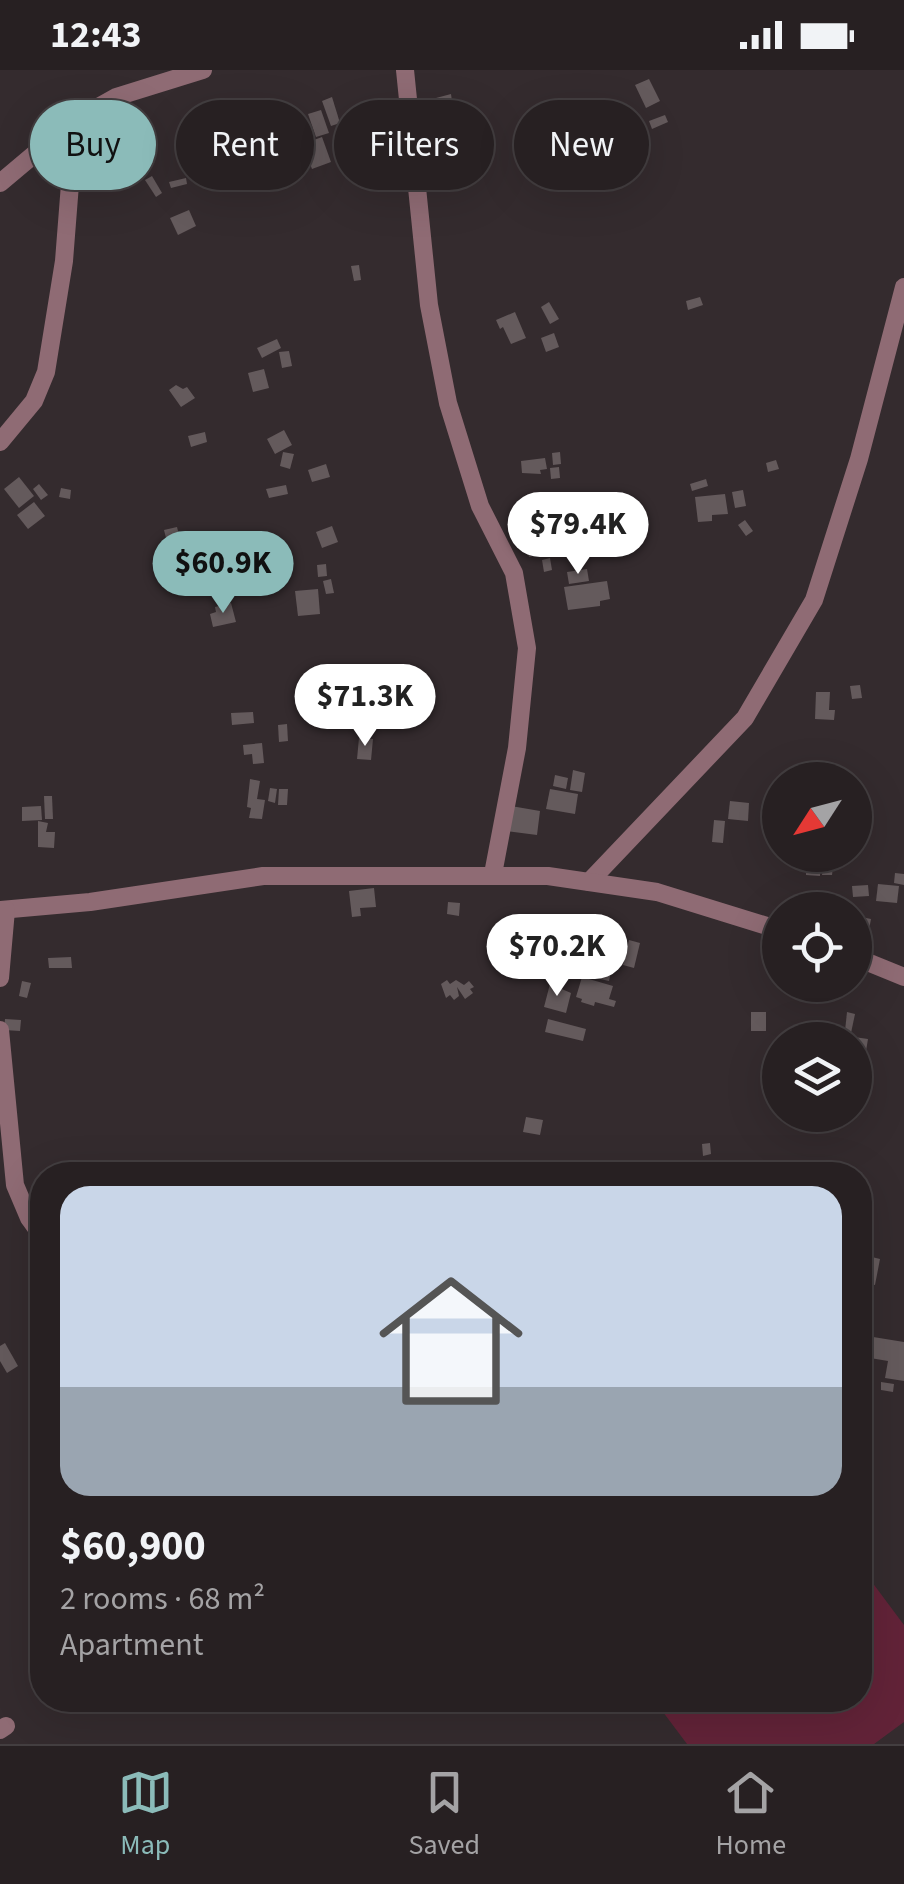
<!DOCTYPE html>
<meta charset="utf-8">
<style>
:root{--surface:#272022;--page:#2f282a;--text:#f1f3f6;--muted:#a4a3a5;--line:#433e40;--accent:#8bbbb9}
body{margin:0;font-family:"Source Sans 3",sans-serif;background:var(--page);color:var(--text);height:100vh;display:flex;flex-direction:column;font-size:38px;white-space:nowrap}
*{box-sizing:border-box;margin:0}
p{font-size:32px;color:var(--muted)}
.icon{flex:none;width:55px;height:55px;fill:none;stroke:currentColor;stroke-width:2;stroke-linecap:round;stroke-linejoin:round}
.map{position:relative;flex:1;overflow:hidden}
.panel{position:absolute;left:30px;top:1092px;width:842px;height:550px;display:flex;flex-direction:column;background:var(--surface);border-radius:40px;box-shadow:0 10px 40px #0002,0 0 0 2px var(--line)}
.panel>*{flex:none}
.top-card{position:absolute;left:30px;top:30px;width:845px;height:90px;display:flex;gap:20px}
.needle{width:65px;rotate:234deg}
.controls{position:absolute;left:762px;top:692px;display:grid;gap:20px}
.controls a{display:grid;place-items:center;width:110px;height:110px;border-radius:50%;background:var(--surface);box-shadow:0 10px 40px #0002,0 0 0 2px var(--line);font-size:50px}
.price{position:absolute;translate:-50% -85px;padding:0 22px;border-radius:35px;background:#fff;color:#222;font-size:32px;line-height:65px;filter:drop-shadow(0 2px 5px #0008)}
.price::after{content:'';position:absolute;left:50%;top:60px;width:30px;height:22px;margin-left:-15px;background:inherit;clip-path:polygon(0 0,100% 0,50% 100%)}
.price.on{background:var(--accent);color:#111}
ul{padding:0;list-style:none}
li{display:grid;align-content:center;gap:20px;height:530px;padding:0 30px}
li+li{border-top:2px solid var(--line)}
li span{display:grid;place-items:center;height:310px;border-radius:30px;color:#555}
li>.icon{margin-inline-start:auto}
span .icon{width:180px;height:180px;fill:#fffc;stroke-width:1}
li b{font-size:42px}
.chip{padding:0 35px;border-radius:45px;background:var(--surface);box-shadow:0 10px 40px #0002,0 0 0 2px var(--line);font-size:35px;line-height:90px}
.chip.on{background:var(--accent);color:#111}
.status{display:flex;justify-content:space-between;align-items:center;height:70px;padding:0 50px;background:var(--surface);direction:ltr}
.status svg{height:28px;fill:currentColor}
.tab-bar{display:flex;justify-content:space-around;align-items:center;height:140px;border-top:2px solid var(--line);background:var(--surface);font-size:28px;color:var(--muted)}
.tab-bar a{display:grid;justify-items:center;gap:5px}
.tab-bar .on{color:var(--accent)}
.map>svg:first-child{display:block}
.green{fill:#622338}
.building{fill:#645a5c}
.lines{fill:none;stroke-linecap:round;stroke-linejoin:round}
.minor{stroke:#8f6b74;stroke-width:18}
</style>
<div class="status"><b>12:43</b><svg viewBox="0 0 49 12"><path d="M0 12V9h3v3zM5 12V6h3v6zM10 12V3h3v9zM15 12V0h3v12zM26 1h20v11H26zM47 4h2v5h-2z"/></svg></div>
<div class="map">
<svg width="904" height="1674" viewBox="0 0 904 1674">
<rect width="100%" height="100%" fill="#342b2e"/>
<polygon class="green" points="860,1496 904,1555 904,1652 874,1674 687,1674 654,1630 860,1630"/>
<g class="building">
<polygon points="649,9 660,31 646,38 635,15"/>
<polygon points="451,24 455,53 432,59 430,49 426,50 421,32"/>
<polygon points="332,27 340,53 331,56 322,31"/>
<polygon points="321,40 329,63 316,67 308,44"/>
<polygon points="665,45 668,52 652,59 649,51"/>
<polygon points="322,67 331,92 312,99 303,74"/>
<polygon points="152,106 162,123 156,127 145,110"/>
<polygon points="186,108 187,114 171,118 169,112"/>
<polygon points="189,140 196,156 178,165 170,148"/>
<polygon points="359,195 361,210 354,211 351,196"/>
<polygon points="700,227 703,235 688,240 686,231"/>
<polygon points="549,232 559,249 550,254 541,237"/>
<polygon points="515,242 526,268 511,274 503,257 500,259 496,250"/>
<polygon points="554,263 559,277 546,282 541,268"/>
<polygon points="277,269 281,278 262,288 257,278"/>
<polygon points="289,281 292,296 282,298 279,282"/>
<polygon points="264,299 269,318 253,322 248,303"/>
<polygon points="176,315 183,319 187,317 195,328 181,337 169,320"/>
<polygon points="284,360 292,375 275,384 267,369"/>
<polygon points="205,362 207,372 191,377 188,366"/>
<polygon points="283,382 294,384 290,399 280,396"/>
<polygon points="560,382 561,394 553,395 552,383"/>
<polygon points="545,388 547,399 540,400 541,404 522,403 521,391"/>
<polygon points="776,390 779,399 768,402 766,393"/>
<polygon points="326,394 330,407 312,412 308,400"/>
<polygon points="559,397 560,408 551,409 550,398"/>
<polygon points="19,407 34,426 19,438 4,419"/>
<polygon points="706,409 708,416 692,421 690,414"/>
<polygon points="39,414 48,425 41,430 33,419"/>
<polygon points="286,415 288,424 269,428 266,419"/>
<polygon points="61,418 71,420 70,429 59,427"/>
<polygon points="743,420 746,436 735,438 732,422"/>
<polygon points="725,424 728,444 712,445 712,451 698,452 695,427"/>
<polygon points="34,432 45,446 28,459 17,445"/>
<polygon points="745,450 753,461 746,466 738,455"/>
<polygon points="332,456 338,472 322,478 316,462"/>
<polygon points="177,457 179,465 166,468 164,460"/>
<polygon points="566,464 567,469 575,469 576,478 549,480 548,472 555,471 555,465"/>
<polygon points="541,468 543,477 537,478 538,485 529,487 525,471"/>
<polygon points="175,473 182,489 163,499 155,483"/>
<polygon points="281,476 283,486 269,489 268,478"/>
<polygon points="550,488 552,500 544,502 542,490"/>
<polygon points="326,494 327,506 318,507 317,495"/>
<polygon points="587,499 589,511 569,514 567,502"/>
<polygon points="331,509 334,523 326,524 323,511"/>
<polygon points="607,511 610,529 600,531 600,536 568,540 564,517"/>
<polygon points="318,519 320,544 298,546 295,521"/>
<polygon points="231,533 236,552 213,557 210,544 216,542 215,537"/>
<polygon points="860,615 862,628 852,629 850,616"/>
<polygon points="816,622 830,622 829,640 835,640 834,650 815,649"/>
<polygon points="253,642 254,653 232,655 231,643"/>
<polygon points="287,654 288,671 279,672 278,655"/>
<polygon points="359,668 373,669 371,690 357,689"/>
<polygon points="262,673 264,693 253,694 252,684 244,685 243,675"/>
<polygon points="573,700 585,703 582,722 570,720"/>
<polygon points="555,705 568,708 566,719 553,716"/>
<polygon points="250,709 260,711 257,729 265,730 262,749 249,748 251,738 247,737"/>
<polygon points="270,718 277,719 275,733 268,731"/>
<polygon points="279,719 288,719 287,735 278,735"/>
<polygon points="550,719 578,724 575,744 546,739"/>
<polygon points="44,726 52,726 53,749 45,749"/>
<polygon points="730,731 749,733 748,751 728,749"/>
<polygon points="41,736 42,750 22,751 22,737"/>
<polygon points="511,736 540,741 537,765 507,761"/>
<polygon points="714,750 725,751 723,773 712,772"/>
<polygon points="38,751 48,753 46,762 55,762 54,778 38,777"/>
<polygon points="806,785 820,785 820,806 806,805"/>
<polygon points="824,787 834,788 832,805 822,805"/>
<polygon points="895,803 904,804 904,815 894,813"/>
<polygon points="878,814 899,816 897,833 876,831"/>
<polygon points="868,815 869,826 853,827 852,816"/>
<polygon points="374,818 376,837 360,838 361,846 352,847 349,821"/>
<polygon points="448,832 460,833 459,846 447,844"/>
<polygon points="856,846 871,849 869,860 858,858"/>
<polygon points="586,860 610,866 606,885 581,880"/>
<polygon points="629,870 640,873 634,898 623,895"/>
<polygon points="71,887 72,898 49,898 48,888"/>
<polygon points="580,895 611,902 609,911 578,904"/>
<polygon points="582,907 613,916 609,929 616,931 614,937 595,932 594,936 581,932 582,929 576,927"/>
<polygon points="447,910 450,914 456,910 464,915 469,911 474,917 470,919 473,923 465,929 457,917 459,926 454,930 450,925 446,928 441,914"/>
<polygon points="22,911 31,913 27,928 19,926"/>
<polygon points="550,914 571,923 566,943 544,937"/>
<rect x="751" y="942" width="15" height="19"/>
<polygon points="847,942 855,944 851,963 845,961"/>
<polygon points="5,949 21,950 20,961 4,960"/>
<polygon points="548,949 586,959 583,971 545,962"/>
<polygon points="847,966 868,969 866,981 855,979 855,970 846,970"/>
<polygon points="864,999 869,999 868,1020 865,1020 865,1028 858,1027 855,1002 863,1003"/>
<polygon points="526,1047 543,1050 540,1065 523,1062"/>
<polygon points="710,1073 711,1084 703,1086 702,1074"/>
<polygon points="868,1186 880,1189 875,1215 860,1212 860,1198 866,1199"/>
<polygon points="867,1266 904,1272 904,1311 885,1308 888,1291 864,1287"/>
<polygon points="5,1273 18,1296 7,1303 0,1291 0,1276"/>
<polygon points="881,1312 894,1314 893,1322 881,1320"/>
</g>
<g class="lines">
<g class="minor">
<polyline points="405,0 429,235 448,333 480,436 514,503 527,578 517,678 493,804"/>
<polyline points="0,113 75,50 116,27 203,0"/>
<polyline points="0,372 34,331 46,302 64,191 75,50"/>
<polyline points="589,812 745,648 814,530 859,389 904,217"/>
<polyline points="0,840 90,832 263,806 548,806 657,822 780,860"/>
<polyline points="855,887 904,907"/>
<polyline points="0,908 6,840"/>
<polyline points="0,960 15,1115 29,1148 42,1166"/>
<polyline points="0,1660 6,1656"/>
</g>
</g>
</svg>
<div class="controls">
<a><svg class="needle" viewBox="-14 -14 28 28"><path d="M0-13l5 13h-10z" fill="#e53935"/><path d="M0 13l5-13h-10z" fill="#a4a3a5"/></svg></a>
<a><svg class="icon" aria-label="locate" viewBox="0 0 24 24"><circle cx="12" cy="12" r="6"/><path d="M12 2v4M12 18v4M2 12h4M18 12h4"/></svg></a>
<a><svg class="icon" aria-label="layers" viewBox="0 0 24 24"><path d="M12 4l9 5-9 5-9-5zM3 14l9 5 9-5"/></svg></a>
</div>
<b class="price" style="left:578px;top:507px">$79.4K</b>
<b class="price on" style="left:223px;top:546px">$60.9K</b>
<b class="price" style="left:365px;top:679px">$71.3K</b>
<b class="price" style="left:557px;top:929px">$70.2K</b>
<div class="top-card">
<a class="chip on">Buy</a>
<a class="chip">Rent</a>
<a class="chip">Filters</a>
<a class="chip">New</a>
</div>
<section class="panel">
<ul>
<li><span style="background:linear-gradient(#c9d6e8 65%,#9aa5b1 0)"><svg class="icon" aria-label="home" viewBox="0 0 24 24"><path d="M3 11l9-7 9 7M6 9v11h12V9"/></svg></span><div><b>$60,900</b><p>2 rooms · 68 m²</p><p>Apartment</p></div></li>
</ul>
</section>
</div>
<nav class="tab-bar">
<a class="on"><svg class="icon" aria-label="map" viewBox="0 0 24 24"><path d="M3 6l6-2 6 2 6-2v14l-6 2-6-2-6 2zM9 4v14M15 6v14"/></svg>Map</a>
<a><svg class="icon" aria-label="saved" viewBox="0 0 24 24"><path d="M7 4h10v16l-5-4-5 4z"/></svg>Saved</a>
<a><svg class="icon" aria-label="home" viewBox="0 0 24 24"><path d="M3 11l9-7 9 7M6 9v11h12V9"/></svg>Home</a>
</nav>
